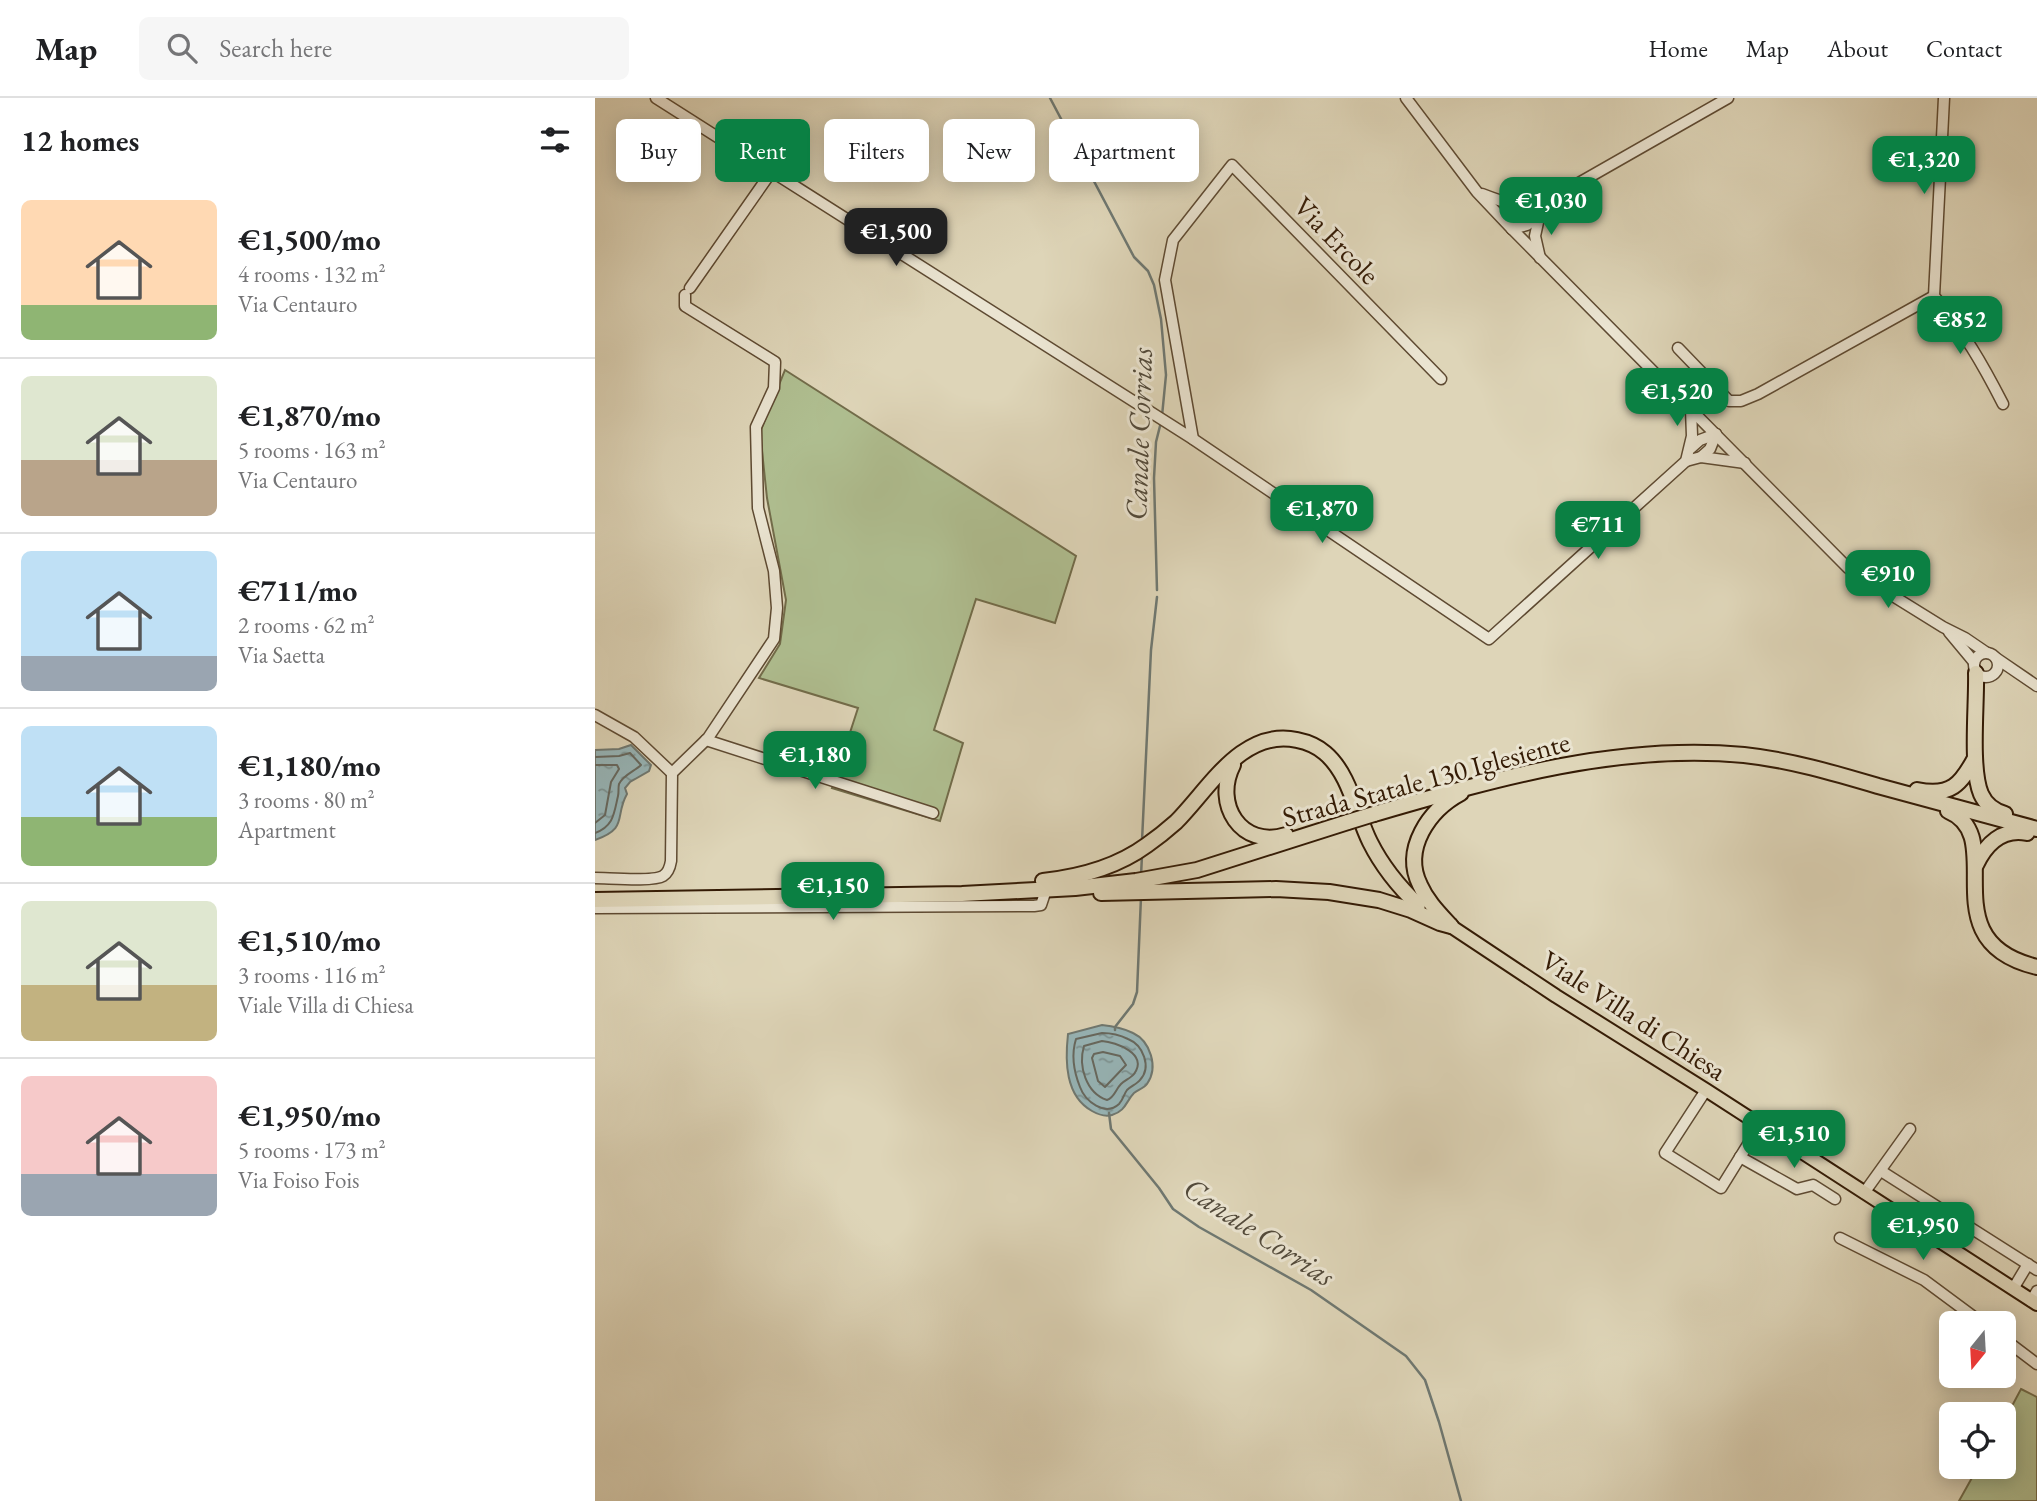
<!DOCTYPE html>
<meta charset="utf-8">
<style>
:root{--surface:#fff;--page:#f6f6f6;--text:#202124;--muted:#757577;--line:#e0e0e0;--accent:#0b8043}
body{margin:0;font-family:"EB Garamond",serif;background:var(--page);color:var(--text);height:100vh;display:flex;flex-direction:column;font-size:26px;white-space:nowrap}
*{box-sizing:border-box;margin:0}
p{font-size:23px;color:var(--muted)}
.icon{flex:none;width:38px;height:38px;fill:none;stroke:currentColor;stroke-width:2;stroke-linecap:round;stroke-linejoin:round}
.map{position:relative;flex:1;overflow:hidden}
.sheet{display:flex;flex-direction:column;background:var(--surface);width:595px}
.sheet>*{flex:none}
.guide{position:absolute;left:21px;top:21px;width:665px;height:63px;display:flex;gap:14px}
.needle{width:46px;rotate:198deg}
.tools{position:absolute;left:1344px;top:1213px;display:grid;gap:14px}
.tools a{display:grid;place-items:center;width:77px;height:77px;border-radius:10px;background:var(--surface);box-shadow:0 4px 18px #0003;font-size:35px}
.price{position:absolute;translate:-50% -60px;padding:0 16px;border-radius:14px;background:var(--accent);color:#fff;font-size:23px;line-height:46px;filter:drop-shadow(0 2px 4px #0008)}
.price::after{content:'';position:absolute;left:50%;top:42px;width:21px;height:16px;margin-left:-10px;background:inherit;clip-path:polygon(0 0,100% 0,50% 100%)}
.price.active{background:#222;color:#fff}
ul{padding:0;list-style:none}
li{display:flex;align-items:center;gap:21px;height:175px;padding:0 21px}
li+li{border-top:2px solid var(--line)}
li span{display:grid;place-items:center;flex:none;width:196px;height:140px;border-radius:10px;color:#555}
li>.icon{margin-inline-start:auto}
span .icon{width:84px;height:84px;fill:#fffc;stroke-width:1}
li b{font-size:30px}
h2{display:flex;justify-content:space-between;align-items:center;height:84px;padding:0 21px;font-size:30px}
.tag{padding:0 24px;border-radius:10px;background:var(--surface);box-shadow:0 4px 18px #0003;font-size:24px;line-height:63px}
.tag.active{background:var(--accent);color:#fff}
header{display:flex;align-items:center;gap:42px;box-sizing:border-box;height:98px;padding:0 35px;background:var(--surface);border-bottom:2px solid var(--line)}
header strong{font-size:33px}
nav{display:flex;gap:38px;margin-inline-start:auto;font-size:24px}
.search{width:490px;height:63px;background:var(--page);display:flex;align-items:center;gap:18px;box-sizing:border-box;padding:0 24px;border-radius:10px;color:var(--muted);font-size:26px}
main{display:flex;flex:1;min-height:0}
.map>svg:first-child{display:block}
.green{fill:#afbe90;stroke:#726c4a;stroke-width:2}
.water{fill:url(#water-ripples);stroke:#6f7871;stroke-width:2}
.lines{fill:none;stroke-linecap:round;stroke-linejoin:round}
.shore{stroke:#66685f;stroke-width:2}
.stream{stroke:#6f7871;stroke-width:2.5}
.minor-casing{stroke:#5e4a32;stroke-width:13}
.major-casing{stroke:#341b05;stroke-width:16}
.highway-casing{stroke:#341b05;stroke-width:18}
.minor{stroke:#eae4d1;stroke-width:10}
.major{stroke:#ded5b8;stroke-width:12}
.highway{stroke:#ded5b8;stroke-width:14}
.highway-bridge-casing{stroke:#341b05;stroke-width:18;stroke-linecap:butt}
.highway-bridge{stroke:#ded5b8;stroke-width:14}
.labels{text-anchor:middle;stroke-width:6;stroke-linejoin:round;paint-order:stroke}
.street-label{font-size:28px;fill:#341b05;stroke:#eae4d1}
.water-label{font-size:30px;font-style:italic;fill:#524a3b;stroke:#eae4d1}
</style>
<header>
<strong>Map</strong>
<div class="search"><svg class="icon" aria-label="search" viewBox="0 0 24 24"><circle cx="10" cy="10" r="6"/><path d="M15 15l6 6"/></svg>Search here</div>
<nav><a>Home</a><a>Map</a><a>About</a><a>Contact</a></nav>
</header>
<main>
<section class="sheet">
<h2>12 homes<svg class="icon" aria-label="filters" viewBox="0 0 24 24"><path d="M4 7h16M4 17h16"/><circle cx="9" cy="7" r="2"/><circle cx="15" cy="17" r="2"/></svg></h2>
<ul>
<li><span style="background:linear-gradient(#ffd9b3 75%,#8fb573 0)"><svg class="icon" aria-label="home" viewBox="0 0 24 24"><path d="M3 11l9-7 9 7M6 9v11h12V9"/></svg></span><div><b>€1,500/mo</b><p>4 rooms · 132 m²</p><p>Via Centauro</p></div></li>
<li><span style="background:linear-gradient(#dfe7d0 60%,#b9a48a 0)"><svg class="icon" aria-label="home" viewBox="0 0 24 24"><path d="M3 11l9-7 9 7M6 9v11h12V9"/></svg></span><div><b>€1,870/mo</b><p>5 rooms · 163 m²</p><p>Via Centauro</p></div></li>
<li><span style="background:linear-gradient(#bfe0f5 75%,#9aa5b1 0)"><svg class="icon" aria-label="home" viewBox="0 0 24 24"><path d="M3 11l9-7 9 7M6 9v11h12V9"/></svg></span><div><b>€711/mo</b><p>2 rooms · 62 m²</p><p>Via Saetta</p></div></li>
<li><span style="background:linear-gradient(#bfe0f5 65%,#8fb573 0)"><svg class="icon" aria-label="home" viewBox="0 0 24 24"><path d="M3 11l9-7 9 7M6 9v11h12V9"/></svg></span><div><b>€1,180/mo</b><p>3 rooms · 80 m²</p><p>Apartment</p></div></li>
<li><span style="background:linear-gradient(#dfe7d0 60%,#c2b280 0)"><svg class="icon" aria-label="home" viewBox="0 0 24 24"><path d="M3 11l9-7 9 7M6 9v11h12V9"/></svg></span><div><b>€1,510/mo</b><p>3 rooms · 116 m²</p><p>Viale Villa di Chiesa</p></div></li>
<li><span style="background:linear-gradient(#f6c9c9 70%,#9aa5b1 0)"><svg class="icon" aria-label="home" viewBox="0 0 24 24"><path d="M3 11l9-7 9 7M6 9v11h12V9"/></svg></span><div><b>€1,950/mo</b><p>5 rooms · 173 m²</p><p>Via Foiso Fois</p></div></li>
</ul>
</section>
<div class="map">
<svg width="1442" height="1403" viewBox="0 0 1442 1403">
<defs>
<pattern id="water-ripples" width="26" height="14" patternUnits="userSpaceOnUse" patternTransform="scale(1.75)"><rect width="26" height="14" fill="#97b6b9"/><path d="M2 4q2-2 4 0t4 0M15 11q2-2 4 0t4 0" fill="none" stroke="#7c9394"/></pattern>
</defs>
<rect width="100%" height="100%" fill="#ded5b8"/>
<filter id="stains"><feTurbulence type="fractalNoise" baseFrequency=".00286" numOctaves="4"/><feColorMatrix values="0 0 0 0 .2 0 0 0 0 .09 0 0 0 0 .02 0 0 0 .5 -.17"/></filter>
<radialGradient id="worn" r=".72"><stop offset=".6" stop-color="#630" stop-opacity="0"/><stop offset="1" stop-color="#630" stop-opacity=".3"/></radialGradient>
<g class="green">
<polygon points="190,272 481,458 460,525 381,501 339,632 368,645 345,723 237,690 263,610 164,580 185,546 191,502 172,400 165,334"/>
<polygon points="1426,1291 1442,1299 1442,1403 1364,1403 1383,1369 1409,1368 1409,1323"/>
</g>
<g class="water">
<path d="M36 647 56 667 54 673 35 684 30 690 32 696C19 719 34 730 0 742V652L24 651Z"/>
<path d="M507 927C517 928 528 930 538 935 555 943 564 969 552 986 549 990 543 992 539 995 531 1003 531 1013 517 1017 510 1019 504 1017 497 1013 470 998 470 963 473 936Z"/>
</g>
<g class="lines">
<g class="shore">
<path d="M0 659 24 658 35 655 46 667C40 673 28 677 24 686 23 690 24 694 23 698 19 715 19 728 0 735"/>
<polyline points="0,667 22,667 24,671 16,684 10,717 0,725"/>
<path d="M507 935C516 935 525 937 533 941 548 947 557 969 545 982 542 986 536 988 532 992 529 996 528 1002 524 1006 510 1019 490 1003 485 989 479 974 476 957 481 941Z"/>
<path d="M507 943C521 944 554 956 539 976 536 980 530 982 526 986 520 992 520 999 512 1002 491 995 483 968 489 948Z"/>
<polygon points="508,954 525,958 531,967 510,989 503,983 497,960 499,956"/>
</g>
<g class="stream">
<polyline points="455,0 539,159 553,173 559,187 566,221 571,277 567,318"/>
<polyline points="562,492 559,380 561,344 566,324"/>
<polyline points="547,743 556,552 562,499"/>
<polyline points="546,778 547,757"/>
<polyline points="520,932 520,929 538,906 542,894 546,799"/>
<polyline points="514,1015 516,1031 564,1090 578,1111 604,1129 716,1192 811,1258 830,1282 844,1324 866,1403"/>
</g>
<defs>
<g id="minor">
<polyline points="61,0 598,341 894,541 1091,363 1097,338 1096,311"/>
<polyline points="811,0 882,94 917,131 1253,470 1348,529 1370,540 1392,555"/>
<path d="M1349 0 1339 198C1369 234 1387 265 1408 306"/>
<path d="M887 96C910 105 922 109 947 106L1133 0"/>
<polyline points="917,131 932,127 943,119"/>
<polyline points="917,131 923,116 929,108"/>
<polyline points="945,160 940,138 947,106"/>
<polyline points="95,190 177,73"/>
<polyline points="1083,250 1134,303 1146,303 1163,296 1339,198"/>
<polyline points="598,341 570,182 578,142 637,67 846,281"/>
<polyline points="1096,350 1105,342 1121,336"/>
<polyline points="1106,359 1115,351 1121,336"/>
<polyline points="1091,363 1106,359 1150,365"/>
<polyline points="1354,534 1379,564"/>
<circle cx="1391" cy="567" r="12"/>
<polyline points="1401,560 1442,588"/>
<polyline points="0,617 39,639 77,675"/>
<polyline points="111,642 338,715"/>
<path d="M0 780C14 780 58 784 68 778 73 775 75 769 76 763L77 675 113 640 179 541 182 510 179 473 163 410 161 329 179 290 180 264 90 208V197"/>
<polyline points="0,810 439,808 446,807 450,795"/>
<polyline points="1111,992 1070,1055 1126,1090 1165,1027"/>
<polyline points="1145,1059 1202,1091 1218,1087 1240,1101"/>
<polyline points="1286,1073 1442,1172"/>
<polyline points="1269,1095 1315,1031"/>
<polyline points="1245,1140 1329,1182 1387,1225"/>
<polyline points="1418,1191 1433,1166"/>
<polyline points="1436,1203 1442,1193"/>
<polyline points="1409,1241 1442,1266"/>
</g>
<polyline id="major" points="848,823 961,898 1111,992 1442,1206"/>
<g id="highway">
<path d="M1381 575C1382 605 1375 670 1386 696 1391 707 1399 713 1410 716"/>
<path d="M638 667C618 706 646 751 691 737"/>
<path d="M1322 692C1356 699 1366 686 1380 660"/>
<path d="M1353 713C1416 739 1332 843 1442 869"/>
<path d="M779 716C900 681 1022 645 1149 657 1195 662 1239 675 1283 688 1336 702 1389 717 1442 731"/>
<path d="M1381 767C1391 746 1407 730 1432 735"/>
<path d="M448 783C485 779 522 769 552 747 562 740 572 732 581 724 614 691 647 630 702 642 712 644 722 648 730 655 755 676 761 716 775 744 787 768 804 789 823 807"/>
<polyline points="506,795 681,791 734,794 784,802 816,812 845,825 856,828"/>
<polyline points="0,802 367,796 480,790 541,783 602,772 753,724"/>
<path d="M855 827C844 815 832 803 825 787 807 751 834 712 866 695"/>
</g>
</defs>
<use href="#minor" class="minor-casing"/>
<use href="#major" class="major-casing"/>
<use href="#highway" class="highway-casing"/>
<use href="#minor" class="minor"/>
<use href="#major" class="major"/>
<use href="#highway" class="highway"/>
<defs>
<polyline id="highway-bridge" points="753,724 779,716"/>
</defs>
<use href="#highway-bridge" class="highway-bridge-casing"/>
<use href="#highway-bridge" class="highway-bridge"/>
</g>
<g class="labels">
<g class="street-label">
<text transform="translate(742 142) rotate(46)" y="10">Via Ercole</text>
<text transform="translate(831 681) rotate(-15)" y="10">Strada Statale 130 Iglesiente</text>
<text transform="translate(1039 917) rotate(33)" y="10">Viale Villa di Chiesa</text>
</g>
<g class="water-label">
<text transform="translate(544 336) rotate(-88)" y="10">Canale Corrias</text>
<text transform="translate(664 1134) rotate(33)" y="10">Canale Corrias</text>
</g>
</g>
<rect width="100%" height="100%" filter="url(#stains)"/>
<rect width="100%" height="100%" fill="url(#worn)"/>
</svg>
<div class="tools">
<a><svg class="needle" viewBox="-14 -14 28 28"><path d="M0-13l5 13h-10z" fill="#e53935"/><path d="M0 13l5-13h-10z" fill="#757577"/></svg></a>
<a><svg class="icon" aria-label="locate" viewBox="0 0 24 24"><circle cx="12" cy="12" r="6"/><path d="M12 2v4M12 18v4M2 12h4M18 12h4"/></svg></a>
</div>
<b class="price" style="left:1329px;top:98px">€1,320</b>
<b class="price" style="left:956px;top:139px">€1,030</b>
<b class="price active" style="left:301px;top:170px">€1,500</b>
<b class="price" style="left:1365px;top:258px">€852</b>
<b class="price" style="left:1082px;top:330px">€1,520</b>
<b class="price" style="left:727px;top:447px">€1,870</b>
<b class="price" style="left:1003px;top:463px">€711</b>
<b class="price" style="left:1293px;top:512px">€910</b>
<b class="price" style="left:220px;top:693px">€1,180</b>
<b class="price" style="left:238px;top:824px">€1,150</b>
<b class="price" style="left:1199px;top:1072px">€1,510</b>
<b class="price" style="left:1328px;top:1164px">€1,950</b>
<div class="guide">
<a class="tag">Buy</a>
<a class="tag active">Rent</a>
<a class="tag">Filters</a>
<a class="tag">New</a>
<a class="tag">Apartment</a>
</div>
</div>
</main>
